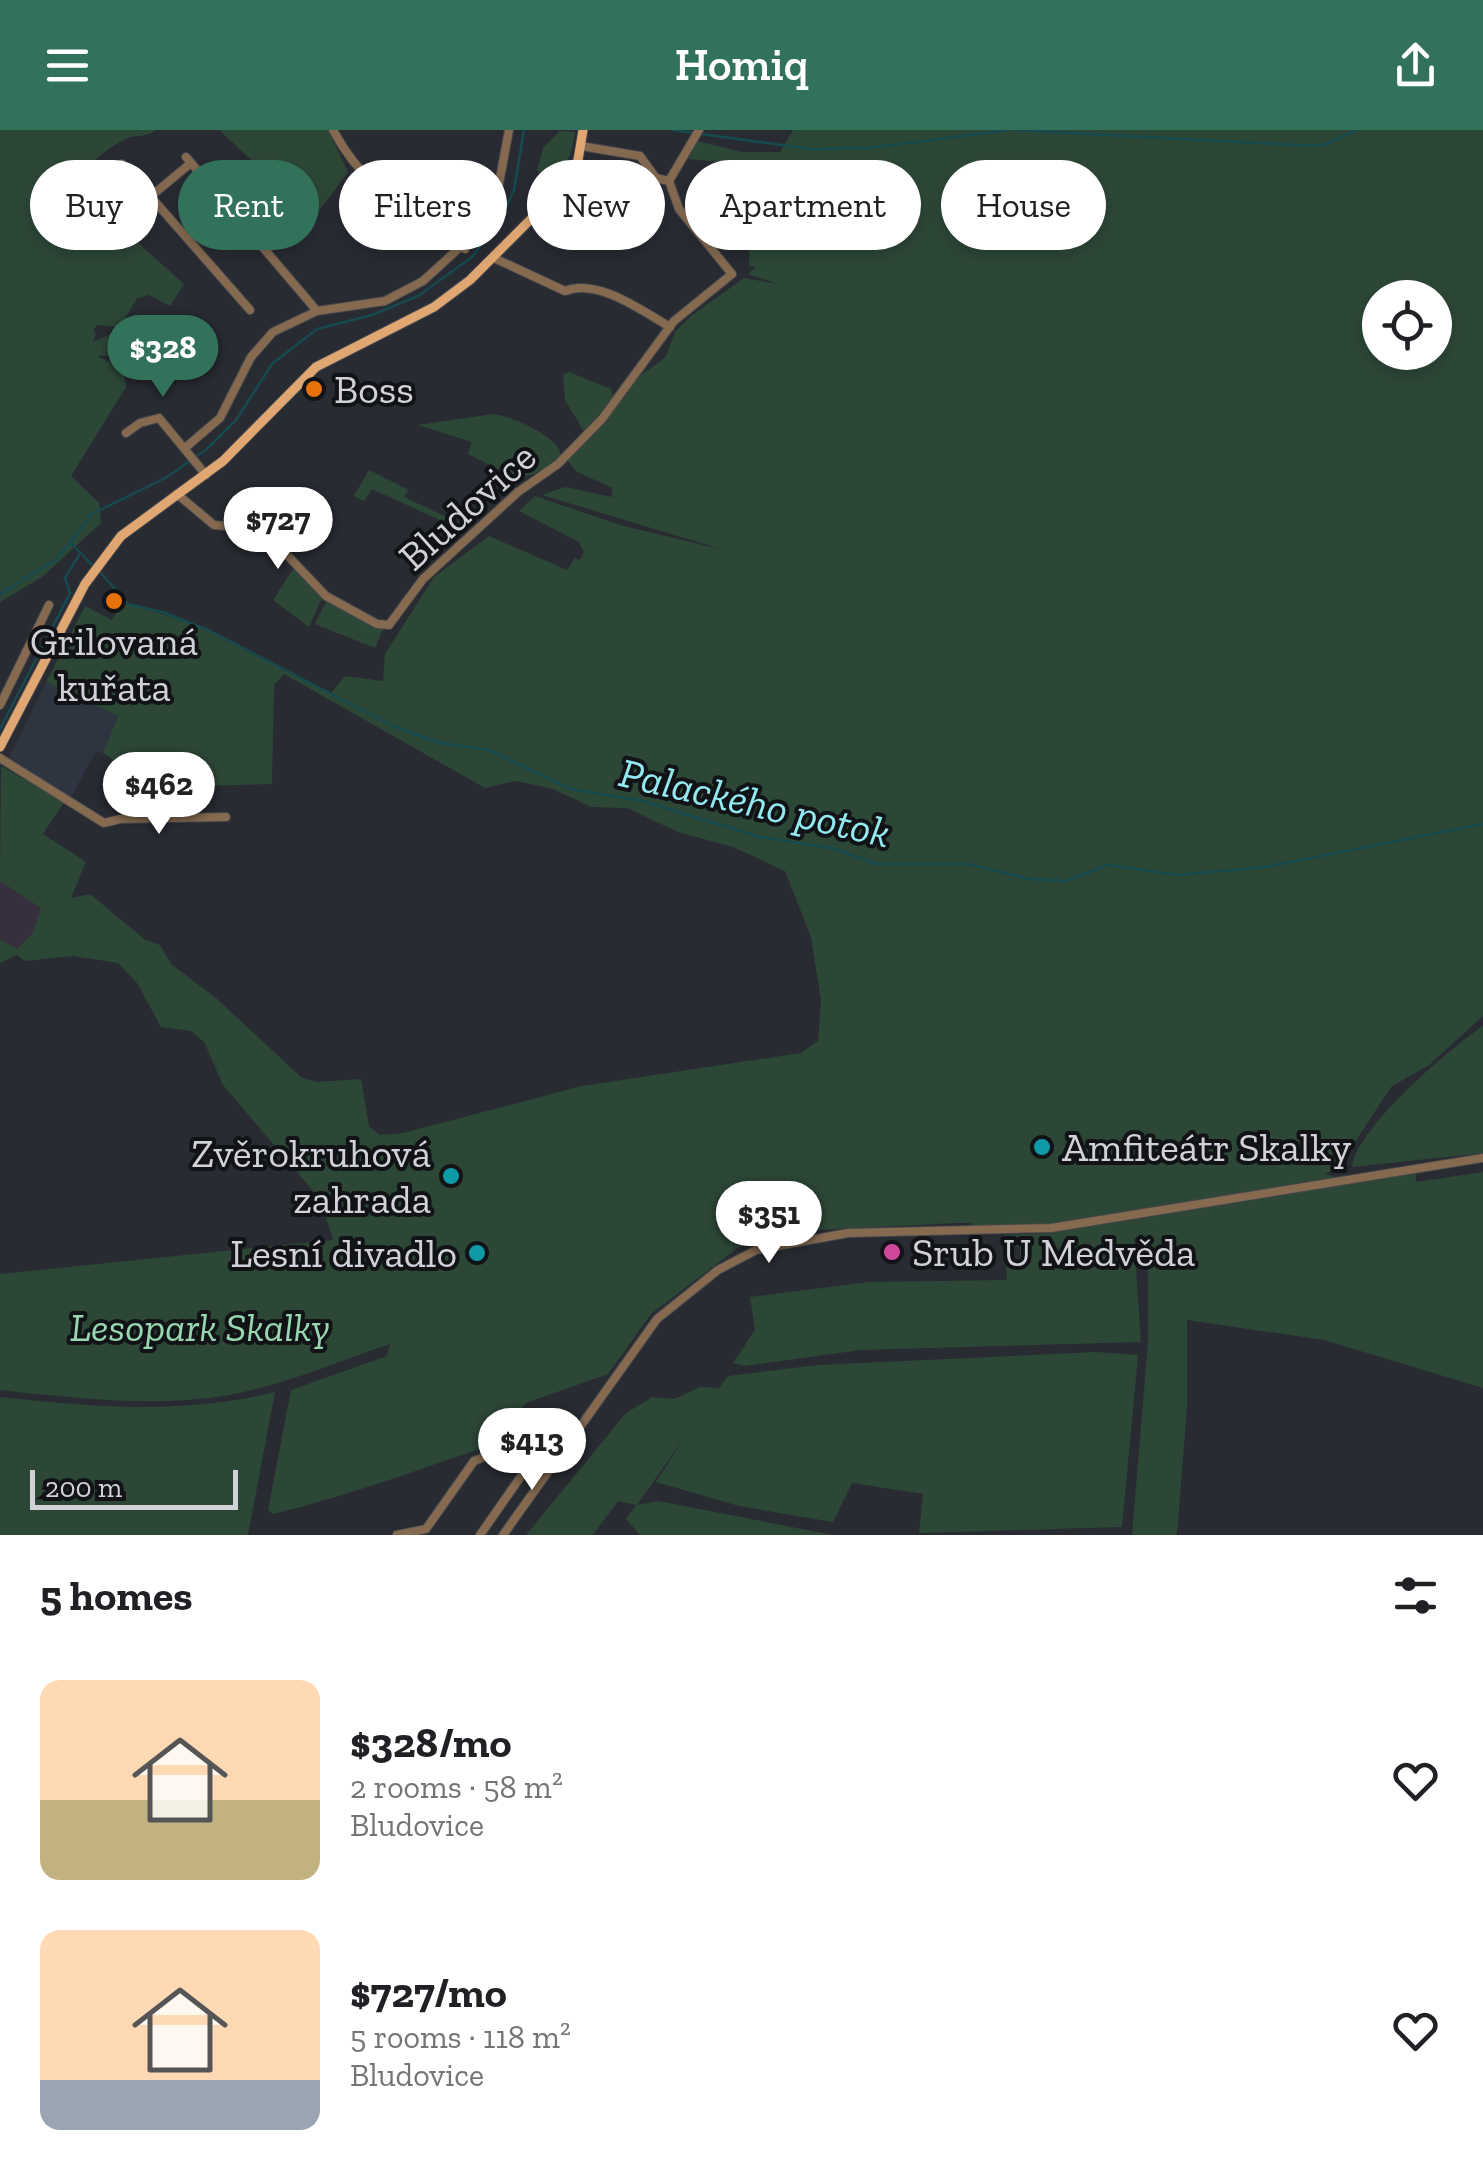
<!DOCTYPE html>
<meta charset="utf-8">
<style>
:root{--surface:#fff;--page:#f2f2f2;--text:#202124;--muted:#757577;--accent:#32725a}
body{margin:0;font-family:"Zilla Slab",serif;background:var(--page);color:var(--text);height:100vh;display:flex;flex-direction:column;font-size:38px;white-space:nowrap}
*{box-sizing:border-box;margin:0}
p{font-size:32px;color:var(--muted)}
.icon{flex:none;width:55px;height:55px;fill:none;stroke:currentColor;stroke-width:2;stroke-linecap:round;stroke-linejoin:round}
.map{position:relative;height:1405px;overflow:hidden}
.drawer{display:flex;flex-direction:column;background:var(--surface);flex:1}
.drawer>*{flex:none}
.guide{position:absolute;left:30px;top:30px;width:1425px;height:90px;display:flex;gap:20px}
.tools{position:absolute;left:1362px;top:150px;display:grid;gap:20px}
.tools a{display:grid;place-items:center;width:90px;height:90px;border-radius:50%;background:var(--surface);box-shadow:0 5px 15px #0003;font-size:50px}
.scale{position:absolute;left:30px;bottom:25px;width:208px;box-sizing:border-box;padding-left:10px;border:5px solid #d0d2d7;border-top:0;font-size:28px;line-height:35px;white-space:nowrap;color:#d0d2d7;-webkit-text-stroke:8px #121316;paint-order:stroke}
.price{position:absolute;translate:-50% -85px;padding:0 22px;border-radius:35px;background:#fff;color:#222;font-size:32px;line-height:65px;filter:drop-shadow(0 2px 5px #0008)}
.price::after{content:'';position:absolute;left:50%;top:60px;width:30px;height:22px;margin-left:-15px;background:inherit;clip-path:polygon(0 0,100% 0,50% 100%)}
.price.current{background:var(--accent);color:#fff}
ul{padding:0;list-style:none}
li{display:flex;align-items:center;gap:30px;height:250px;padding:0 40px}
li span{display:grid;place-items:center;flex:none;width:280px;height:200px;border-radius:20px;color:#555}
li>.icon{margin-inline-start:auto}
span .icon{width:120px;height:120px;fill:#fffc;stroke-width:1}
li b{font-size:42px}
h2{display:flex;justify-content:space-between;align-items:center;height:120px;padding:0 40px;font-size:42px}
.tag{padding:0 35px;border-radius:45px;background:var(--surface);box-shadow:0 5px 15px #0003;font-size:35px;line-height:90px}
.tag.current{background:var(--accent);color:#fff}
header{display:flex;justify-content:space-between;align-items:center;height:130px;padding:0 40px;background:var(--accent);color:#fff;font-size:45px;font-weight:600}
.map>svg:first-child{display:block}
.built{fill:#2e3440}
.industrial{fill:#372e3e}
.green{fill:#2d4737;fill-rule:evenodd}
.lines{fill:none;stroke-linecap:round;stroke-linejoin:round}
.stream{stroke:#164a4e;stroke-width:2.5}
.minor-casing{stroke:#43464c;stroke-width:10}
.major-casing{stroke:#43464c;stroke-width:11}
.minor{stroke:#856a50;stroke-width:8}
.major{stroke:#e0a772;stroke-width:9}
.food-dot{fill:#e8710a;stroke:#121316;stroke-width:4}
.culture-dot{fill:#0f9aa8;stroke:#121316;stroke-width:4}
.hotel-dot{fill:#d1479c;stroke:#121316;stroke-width:4}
.labels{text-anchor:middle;stroke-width:8;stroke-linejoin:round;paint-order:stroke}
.poi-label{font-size:40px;fill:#d0d2d7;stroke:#121316;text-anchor:start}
.street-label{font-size:40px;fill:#d0d2d7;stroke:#121316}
.park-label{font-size:40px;font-style:italic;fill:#97d6b0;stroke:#121316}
.water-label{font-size:42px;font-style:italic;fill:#93e9f0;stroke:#121316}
</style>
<header><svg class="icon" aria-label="menu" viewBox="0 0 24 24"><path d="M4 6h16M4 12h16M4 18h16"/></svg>Homiq<svg class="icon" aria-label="share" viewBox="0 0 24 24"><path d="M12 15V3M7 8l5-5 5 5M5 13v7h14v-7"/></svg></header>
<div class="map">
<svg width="1483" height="1405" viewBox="0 0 1483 1405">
<rect width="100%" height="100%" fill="#282b32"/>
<polygon class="built" points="46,552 118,586 103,623 96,621 70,669 9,627"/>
<polygon class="industrial" points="0,751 42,778 32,804 18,820 0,809"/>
<g class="green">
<path d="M0 0H156C146 8 136 4 125 9 102 21 85 39 68 58L97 76 184 154 170 176 149 165 137 168 120 197 97 195 93 200 96 204 93 212 111 204 140 224 97 226 123 239 126 257 71 346 99 373 101 393 42 447 0 472Z"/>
<polygon points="219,0 328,0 348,42 314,88"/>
<path d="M793 0H1483V886L1429 935 1391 957 1338 1038 1325 1044 1338 1048 1416 1042V1052L1483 1042V1258L1324 1210 1187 1190V1277L1177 1405H1132L1148 1212V1115L1152 1114 1148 1106 1134 1108 1141 1212 861 1220 744 1236 733 1233 755 1200 750 1167 869 1152 1007 1150 1006 1134 1020 1131V1117L1004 1116V1105L1051 1103 1127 1089 1051 1098 968 1099 971 1093H955L818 1100 739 1117 651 1184 608 1244 526 1273 521 1279 526 1297 517 1307C434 1333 357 1364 273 1384L268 1380 291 1260 387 1226 390 1214C337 1232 284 1255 229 1265 153 1278 76 1268 0 1260V1144L333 1110 320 1069 223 955 204 912 191 901 161 897 137 853 118 833 73 826 25 831 17 825 0 833V809L17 819 32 804 41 778 0 751 1 636 64 672 43 704 86 732 71 768 90 764 144 809 160 815 171 834 216 868 301 947 316 952 361 949 369 996 380 1005 403 1003 582 956 801 923 818 911 821 870 811 807 785 741 733 717 678 702 627 678 591 677 553 659 516 651 485 658 284 544 274 555 272 654 130 658 127 640 103 623 118 586 46 552 85 476 112 490 122 472 205 497 331 563 345 546 383 551 385 524 434 447 489 406 567 440 575 428 580 430 584 422 579 412 519 381 535 366 620 395 724 420 542 365 565 357 612 367V358L576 341 567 330 628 263 627 255 665 228 675 202 691 186 744 148 778 154 748 144 756 137 749 136 750 77 757 67 794 56 798 40 688 29 697 11 743 22H780ZM1380 168H1435V222H1380Z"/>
<path d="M560 1 575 2C571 29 568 31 552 49L537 41 543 18Z"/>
<polygon points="569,242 611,259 613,266 585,303 565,270 563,244"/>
<path d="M494 284C514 287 558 306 561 325 523 361 510 344 468 324L472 312 418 295Z"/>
<polygon points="369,340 409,360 404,367 470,398 466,402 372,359 364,371 354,366"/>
<polygon points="295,436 322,468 309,497 273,470"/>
<polygon points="327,470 383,499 375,518 315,494"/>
<path d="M1483 896V1023L1352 1037C1356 998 1450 918 1483 896Z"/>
<polygon points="1096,1222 1138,1225 1122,1397 919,1403 923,1364 852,1353 833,1392 739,1376 656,1352 684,1308 637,1375 658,1371 833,1405 640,1405 626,1389 636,1375 618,1371 593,1405 526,1405 626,1283 653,1267 674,1269 700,1257 719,1258 728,1246 818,1235"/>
<path d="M275 1262 248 1405H0V1267C93 1277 183 1285 275 1262Z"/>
</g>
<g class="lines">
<g class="stream">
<polyline points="673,0 810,19 869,18 1009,0"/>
<polyline points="1014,0 1298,15 1324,15 1358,0"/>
<polyline points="71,413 94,437"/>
<polyline points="100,442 128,474 165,483 210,501 391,595 440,613 489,620 571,659 643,671 760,707 832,718 877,734 968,734 1030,749 1066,751 1108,735 1178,745 1265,737 1483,694"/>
<polyline points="0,464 57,429 92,384 167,347 207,319 236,290 272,234 317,199 372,185 418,166 472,127 502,86 514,60 524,0"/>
<polyline points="0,599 70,463 65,448 79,425"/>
</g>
<defs>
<g id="minor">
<path d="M333 0C368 65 410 78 465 119"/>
<polyline points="581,16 640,26 656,48 669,51"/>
<polyline points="186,27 317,181"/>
<polyline points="122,34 250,180"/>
<polyline points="669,51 699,0"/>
<polyline points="150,67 191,33"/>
<path d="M494 128 565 161C597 148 641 180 670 197"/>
<polyline points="126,303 140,293 159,288 206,345"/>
<polyline points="185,318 220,288 251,227 273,202 317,181 385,171 423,151 481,98 495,75 509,0"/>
<polyline points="177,364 214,395 238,397 287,425 326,466 377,494 389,495 423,449 518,362 558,334 602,289 674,191 732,144 679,79 669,51"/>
<polyline points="0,575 49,475"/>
<polyline points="0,628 104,693 120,689 226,687"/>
<polyline points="397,1405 426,1399 474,1331 538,1306 573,1306"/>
<polyline points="480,1405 538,1322 538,1306"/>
<polyline points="503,1405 657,1189 718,1140 756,1120 848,1103 1051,1098 1483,1028"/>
</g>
<polyline id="major" points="0,617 85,454 121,406 223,331 316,237 434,177 470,150 565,55 578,30 583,0"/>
</defs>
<use href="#minor" class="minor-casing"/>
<use href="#major" class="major-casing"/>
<use href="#minor" class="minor"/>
<use href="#major" class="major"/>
</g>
<g class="food-dot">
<circle cx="314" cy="259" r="10"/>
<circle cx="114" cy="471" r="10"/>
</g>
<g class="culture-dot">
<circle cx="1042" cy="1017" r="10"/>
<circle cx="451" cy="1046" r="10"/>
<circle cx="477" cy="1123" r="10"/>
</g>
<circle class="hotel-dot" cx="892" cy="1122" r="10"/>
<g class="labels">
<g class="poi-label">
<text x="334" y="273">Boss</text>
<text x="114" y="525" text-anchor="middle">Grilovaná<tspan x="114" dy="46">kuřata</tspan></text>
<text x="1062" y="1031">Amfiteátr Skalky</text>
<text x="431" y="1037" text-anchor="end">Zvěrokruhová<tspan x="431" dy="46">zahrada</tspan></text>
<text x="912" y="1136">Srub U Medvěda</text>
<text x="457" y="1137" text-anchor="end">Lesní divadlo</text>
</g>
<g class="street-label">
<text transform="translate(467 376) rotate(-42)" y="14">Bludovice</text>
</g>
<g class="park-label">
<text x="200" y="1211">Lesopark Skalky</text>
</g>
<g class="water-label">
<text transform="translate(755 672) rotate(13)" y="15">Palackého potok</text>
</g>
</g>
</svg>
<div class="tools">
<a><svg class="icon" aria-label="locate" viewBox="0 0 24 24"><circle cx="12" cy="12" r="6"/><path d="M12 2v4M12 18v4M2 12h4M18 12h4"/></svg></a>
</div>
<div class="scale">200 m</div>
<b class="price current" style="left:163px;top:270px">$328</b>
<b class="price" style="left:278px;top:442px">$727</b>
<b class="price" style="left:159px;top:707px">$462</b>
<b class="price" style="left:769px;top:1136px">$351</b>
<b class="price" style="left:532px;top:1363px">$413</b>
<div class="guide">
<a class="tag">Buy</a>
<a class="tag current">Rent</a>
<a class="tag">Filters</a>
<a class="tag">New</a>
<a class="tag">Apartment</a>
<a class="tag">House</a>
</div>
</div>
<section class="drawer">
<h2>5 homes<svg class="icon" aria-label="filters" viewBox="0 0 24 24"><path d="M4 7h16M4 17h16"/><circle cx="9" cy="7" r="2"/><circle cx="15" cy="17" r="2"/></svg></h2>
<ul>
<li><span style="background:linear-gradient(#ffd9b3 60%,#c2b280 0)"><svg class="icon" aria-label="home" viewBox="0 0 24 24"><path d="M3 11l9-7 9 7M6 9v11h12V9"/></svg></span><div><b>$328/mo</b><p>2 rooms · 58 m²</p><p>Bludovice</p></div><svg class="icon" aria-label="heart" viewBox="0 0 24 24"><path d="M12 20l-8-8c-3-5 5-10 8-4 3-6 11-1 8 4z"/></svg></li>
<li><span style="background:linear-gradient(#ffd9b3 75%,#9aa5b1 0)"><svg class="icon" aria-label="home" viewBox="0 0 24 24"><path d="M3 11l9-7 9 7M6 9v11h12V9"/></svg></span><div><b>$727/mo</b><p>5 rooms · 118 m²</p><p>Bludovice</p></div><svg class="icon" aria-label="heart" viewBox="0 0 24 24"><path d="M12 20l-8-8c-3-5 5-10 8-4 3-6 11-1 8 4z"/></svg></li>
</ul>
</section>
